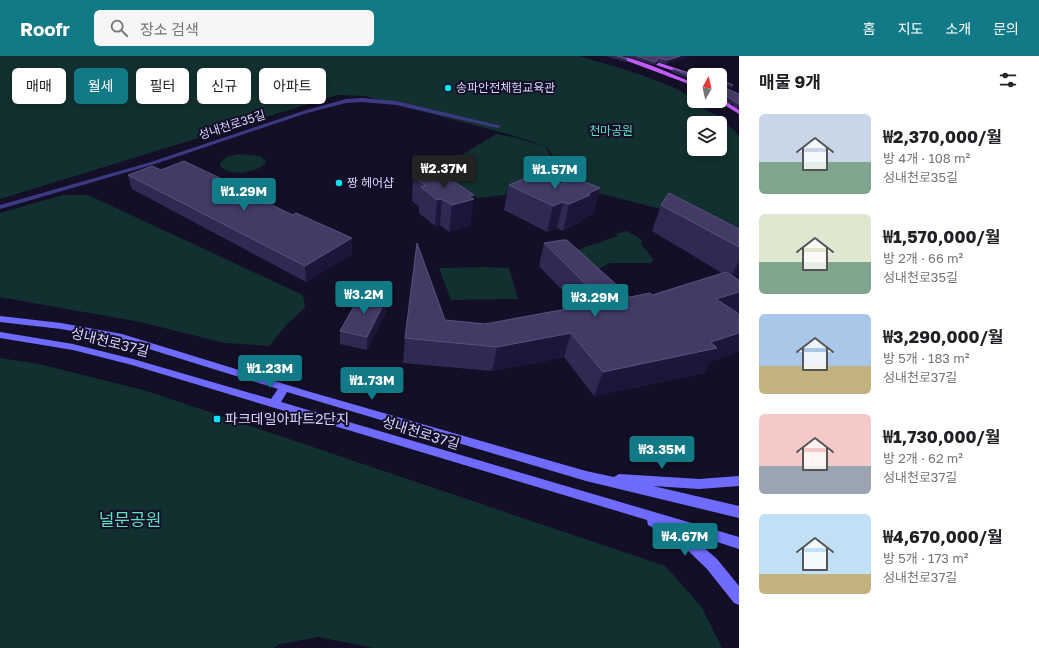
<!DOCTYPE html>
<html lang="ko">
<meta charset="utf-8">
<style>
:root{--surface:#fff;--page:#f6f6f6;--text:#202124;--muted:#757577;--accent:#127987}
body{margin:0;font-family:"Golos Text","Noto Sans KR",sans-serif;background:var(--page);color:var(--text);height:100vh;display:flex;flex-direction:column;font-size:15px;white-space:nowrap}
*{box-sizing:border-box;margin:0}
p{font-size:13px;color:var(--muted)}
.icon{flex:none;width:22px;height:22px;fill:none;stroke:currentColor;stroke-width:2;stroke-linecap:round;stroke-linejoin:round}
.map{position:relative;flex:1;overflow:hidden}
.details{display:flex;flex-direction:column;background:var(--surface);width:300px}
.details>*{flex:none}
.guide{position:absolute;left:12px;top:12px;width:380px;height:36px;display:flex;gap:8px}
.needle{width:26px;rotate:8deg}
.fabs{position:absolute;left:687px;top:12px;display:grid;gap:8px}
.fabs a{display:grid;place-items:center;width:40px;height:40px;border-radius:6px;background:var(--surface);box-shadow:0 2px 6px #0003;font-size:20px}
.price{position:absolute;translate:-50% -34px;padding:0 9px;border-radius:4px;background:var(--accent);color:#fff;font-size:13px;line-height:26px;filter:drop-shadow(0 1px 2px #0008)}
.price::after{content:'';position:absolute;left:50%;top:24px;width:12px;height:9px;margin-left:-6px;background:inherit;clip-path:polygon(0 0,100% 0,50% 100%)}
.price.selected{background:#222;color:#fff}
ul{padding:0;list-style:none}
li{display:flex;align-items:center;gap:12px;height:100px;padding:0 20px}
li span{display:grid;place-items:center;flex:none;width:112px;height:80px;border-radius:6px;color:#555}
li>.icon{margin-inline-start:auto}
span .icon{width:48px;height:48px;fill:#fffc;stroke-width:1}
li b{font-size:17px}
h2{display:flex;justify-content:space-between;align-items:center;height:48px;padding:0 20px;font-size:17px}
.pill{padding:0 14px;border-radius:6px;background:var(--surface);box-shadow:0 2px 6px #0003;font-size:14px;line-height:36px}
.pill.selected{background:var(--accent);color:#fff}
header{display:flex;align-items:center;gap:24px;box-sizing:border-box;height:56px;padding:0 20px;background:var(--accent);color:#fff}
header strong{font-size:19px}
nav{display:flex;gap:22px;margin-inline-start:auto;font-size:14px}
.search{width:280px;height:36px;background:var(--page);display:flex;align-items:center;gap:10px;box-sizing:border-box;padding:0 14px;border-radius:6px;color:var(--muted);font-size:15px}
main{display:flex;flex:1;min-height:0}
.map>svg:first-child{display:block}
.green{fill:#12302f;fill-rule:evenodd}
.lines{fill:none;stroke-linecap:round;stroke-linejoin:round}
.primary-tunnel{stroke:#312d47;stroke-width:5;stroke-dasharray:5 2.5;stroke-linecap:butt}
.minor{fill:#3d3a85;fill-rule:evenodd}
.secondary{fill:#6f6bff;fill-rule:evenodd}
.primary{fill:#c25bff;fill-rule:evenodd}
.wall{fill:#312854}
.shaded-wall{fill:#1d163a}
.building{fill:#433a66;stroke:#5a527e}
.poi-dot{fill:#00e5ff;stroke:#130f26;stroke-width:1.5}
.labels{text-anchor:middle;stroke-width:4;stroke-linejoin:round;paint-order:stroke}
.far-poi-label{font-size:12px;fill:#d9d4ff;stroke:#130f26;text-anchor:start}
.far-street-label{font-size:12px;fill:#d9d4ff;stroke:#130f26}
.far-park-label{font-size:12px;fill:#5fe0c0;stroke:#130f26}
.street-label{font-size:14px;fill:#d9d4ff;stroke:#130f26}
.poi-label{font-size:14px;fill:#d9d4ff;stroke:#130f26;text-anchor:start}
.near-park-label{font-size:17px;fill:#5fe0c0;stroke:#130f26}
</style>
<header>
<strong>Roofr</strong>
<div class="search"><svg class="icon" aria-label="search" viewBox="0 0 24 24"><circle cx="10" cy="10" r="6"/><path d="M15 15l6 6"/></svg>장소 검색</div>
<nav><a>홈</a><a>지도</a><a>소개</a><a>문의</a></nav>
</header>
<main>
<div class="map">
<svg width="739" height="592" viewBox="0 0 739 592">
<rect width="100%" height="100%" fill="#130f26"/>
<g class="green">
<path d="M0 0H578C612 9 645 19 677 33 693 40 703 57 721 60L719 63 735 75 739 81V173L551 125 541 115 553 100 547 91 518 81 365 40 338 39 0 143ZM694 67H720V93H694Z"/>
<polygon points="496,78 517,82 546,91 550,100 540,115 505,139 478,142 424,122"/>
<path d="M240 98 260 100 266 105 265 108C254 117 230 121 220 110V107L227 101Z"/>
<polygon points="63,139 88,139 303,239 305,252 288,267 269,290 225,287 140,266 0,241 0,157"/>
<polygon points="627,175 642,184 641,188 653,203 651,207 610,207 598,213 577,194 618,180 615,178"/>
<polygon points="483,211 509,212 518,243 451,244 439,212"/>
<polygon points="0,302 39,308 147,335 665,510 701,550 722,592 373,592 319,581 280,588 273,592 0,592"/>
</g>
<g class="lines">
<polyline class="primary-tunnel" points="720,42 739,52"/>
<polygon class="minor" points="362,42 396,45 501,70 498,72 396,49 362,46 346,47 307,57 155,108 0,153 0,149 151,106 303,55 346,43"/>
<polygon class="secondary" points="0,260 61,267 122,278 307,335 586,415 614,421 619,418 699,423 739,420 739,430 699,433 653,430 739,450 739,462 586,425 287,336 281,346 739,481 739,493 686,476 717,503 739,530 739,549 734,547 707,513 679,486 648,469 647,464 132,309 73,294 0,282 0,276 73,288 133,303 271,343 278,333 120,284 61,273 0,266"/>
<g class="primary">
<path d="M614 0C635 0 673 19 694 27V30Z"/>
<polygon points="658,7 660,7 696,19 694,19 694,21 692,21 656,9"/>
<polygon points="720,42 739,54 739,58 718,45 720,45"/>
</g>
</g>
<g class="wall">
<polygon points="606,0 621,0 627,3 626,6"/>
<polygon points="625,0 689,0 666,8 656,6 655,9"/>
<polygon points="673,13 694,19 694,25 672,16"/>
<polygon points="720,24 733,29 732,32 721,28 721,30 739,38 739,52 721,41 720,41"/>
<polygon points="128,119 224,124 225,127 352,198 306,226 132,133"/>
<polygon points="413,120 473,143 470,169 449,176 440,169 435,170 419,157 419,151 412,145"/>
<polygon points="561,128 600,132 593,158 583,162 582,165 563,175 557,172 547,176 504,154 509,129"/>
<polygon points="661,149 739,173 739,219 733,221 738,255 736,256 704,317 594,340 564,301 492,315 403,307 405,282 445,264 485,268 578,251 539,210 544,187 630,241 652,239 722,217 652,175"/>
<polygon points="387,241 387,254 367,294 340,288 340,275"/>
</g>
<g class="shaded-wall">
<polygon points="680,0 689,0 666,8 668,4"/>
<polygon points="600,132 593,158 583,162 582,165 563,175 569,148 587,138"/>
<polygon points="474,139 473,144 474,143 470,169 449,176 452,149 468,140"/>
<polygon points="442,143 440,169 435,170 437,144"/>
<polygon points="563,146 557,172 547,176 553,150"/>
<polygon points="352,182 352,198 306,226 305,210"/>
<polygon points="739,205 739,219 730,222"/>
<polygon points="739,236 739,254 738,255 704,267 716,243"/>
<polygon points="387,241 387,254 367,294 367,281"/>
<polygon points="571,277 564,301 492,315 497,291"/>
<polygon points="739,277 739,296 710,306 704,317 594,340 603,316 711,286"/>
</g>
<g class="building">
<polygon points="617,0 621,0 627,3"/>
<polygon points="637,0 680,0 668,4 657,2 656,6"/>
<polygon points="673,13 694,19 694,22"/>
<polygon points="698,15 708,19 695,19"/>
<polygon points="720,24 733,29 721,24 721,30 739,38 739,48 722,37 720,39"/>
<polygon points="184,105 224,124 221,125 293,159 296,157 352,182 305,210 128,119 152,110 161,114"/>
<polygon points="434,116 452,127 455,126 474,139 468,140 474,143 452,149 442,143 437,144 421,131 426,130 413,120"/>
<polygon points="535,118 561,128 575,122 600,132 587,138 590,139 569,148 563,146 553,150 509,129"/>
<polygon points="669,137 739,173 739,191 661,149"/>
<polygon points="563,184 567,184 630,241 650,237 652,239 726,216 739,224 739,236 716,243 739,258 739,277 711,286 717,292 603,316 571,277 497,291 405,282 417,187 445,264 485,268 604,246 544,187"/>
<polygon points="362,236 387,241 367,281 340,275"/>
</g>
<g class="poi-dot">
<circle cx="448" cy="32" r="4"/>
<circle cx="339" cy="127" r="4"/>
<rect x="213" y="359" width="8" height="8" rx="2"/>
</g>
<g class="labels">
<g class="far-poi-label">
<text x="456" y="36">송파안전체험교육관</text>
<text x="347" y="131">짱 헤어샵</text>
</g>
<g class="far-street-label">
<text transform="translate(232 69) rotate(-18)" y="4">성내천로35길</text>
</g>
<g class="far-park-label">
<text x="611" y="79">천마공원</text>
</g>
<g class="street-label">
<text transform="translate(110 286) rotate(14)" y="5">성내천로37길</text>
<text transform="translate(421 377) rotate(17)" y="5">성내천로37길</text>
</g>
<g class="poi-label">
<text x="225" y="368">파크데일아파트2단지</text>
</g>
<g class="near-park-label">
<text x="130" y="470">널문공원</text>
</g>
</g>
</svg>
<div class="fabs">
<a><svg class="needle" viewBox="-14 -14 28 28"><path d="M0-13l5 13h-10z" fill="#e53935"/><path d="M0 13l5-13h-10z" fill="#757577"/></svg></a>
<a><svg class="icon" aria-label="layers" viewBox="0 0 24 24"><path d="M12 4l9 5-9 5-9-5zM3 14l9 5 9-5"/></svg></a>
</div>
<b class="price selected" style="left:444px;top:133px">₩2.37M</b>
<b class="price" style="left:555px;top:134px">₩1.57M</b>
<b class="price" style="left:244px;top:156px">₩1.29M</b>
<b class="price" style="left:364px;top:259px">₩3.2M</b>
<b class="price" style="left:595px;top:262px">₩3.29M</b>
<b class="price" style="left:270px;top:333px">₩1.23M</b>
<b class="price" style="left:372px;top:345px">₩1.73M</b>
<b class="price" style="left:662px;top:414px">₩3.35M</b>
<b class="price" style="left:685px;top:501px">₩4.67M</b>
<div class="guide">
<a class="pill">매매</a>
<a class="pill selected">월세</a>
<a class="pill">필터</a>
<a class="pill">신규</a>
<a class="pill">아파트</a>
</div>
</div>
<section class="details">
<h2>매물 9개<svg class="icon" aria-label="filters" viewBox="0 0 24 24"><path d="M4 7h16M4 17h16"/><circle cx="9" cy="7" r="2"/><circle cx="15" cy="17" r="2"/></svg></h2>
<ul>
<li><span style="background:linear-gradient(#c9d6e8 60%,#7fa58c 0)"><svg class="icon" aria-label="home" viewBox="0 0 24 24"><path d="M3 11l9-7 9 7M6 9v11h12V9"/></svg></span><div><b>₩2,370,000/월</b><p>방 4개 · 108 m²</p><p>성내천로35길</p></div></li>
<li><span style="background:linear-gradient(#dfe7d0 60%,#7fa58c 0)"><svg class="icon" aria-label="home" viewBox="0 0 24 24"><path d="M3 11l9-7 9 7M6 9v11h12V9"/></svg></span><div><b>₩1,570,000/월</b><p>방 2개 · 66 m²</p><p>성내천로35길</p></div></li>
<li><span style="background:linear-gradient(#a9c7e8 65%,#c2b280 0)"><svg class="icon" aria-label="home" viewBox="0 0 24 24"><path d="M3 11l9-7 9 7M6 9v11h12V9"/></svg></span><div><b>₩3,290,000/월</b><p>방 5개 · 183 m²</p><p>성내천로37길</p></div></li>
<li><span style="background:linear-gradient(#f6c9c9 65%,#9aa5b1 0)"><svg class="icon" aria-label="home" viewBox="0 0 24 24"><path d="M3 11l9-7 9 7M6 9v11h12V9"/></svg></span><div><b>₩1,730,000/월</b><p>방 2개 · 62 m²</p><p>성내천로37길</p></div></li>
<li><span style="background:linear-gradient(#bfe0f5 75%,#c2b280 0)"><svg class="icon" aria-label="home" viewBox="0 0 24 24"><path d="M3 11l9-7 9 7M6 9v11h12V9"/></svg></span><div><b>₩4,670,000/월</b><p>방 5개 · 173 m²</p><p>성내천로37길</p></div></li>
</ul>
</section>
</main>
